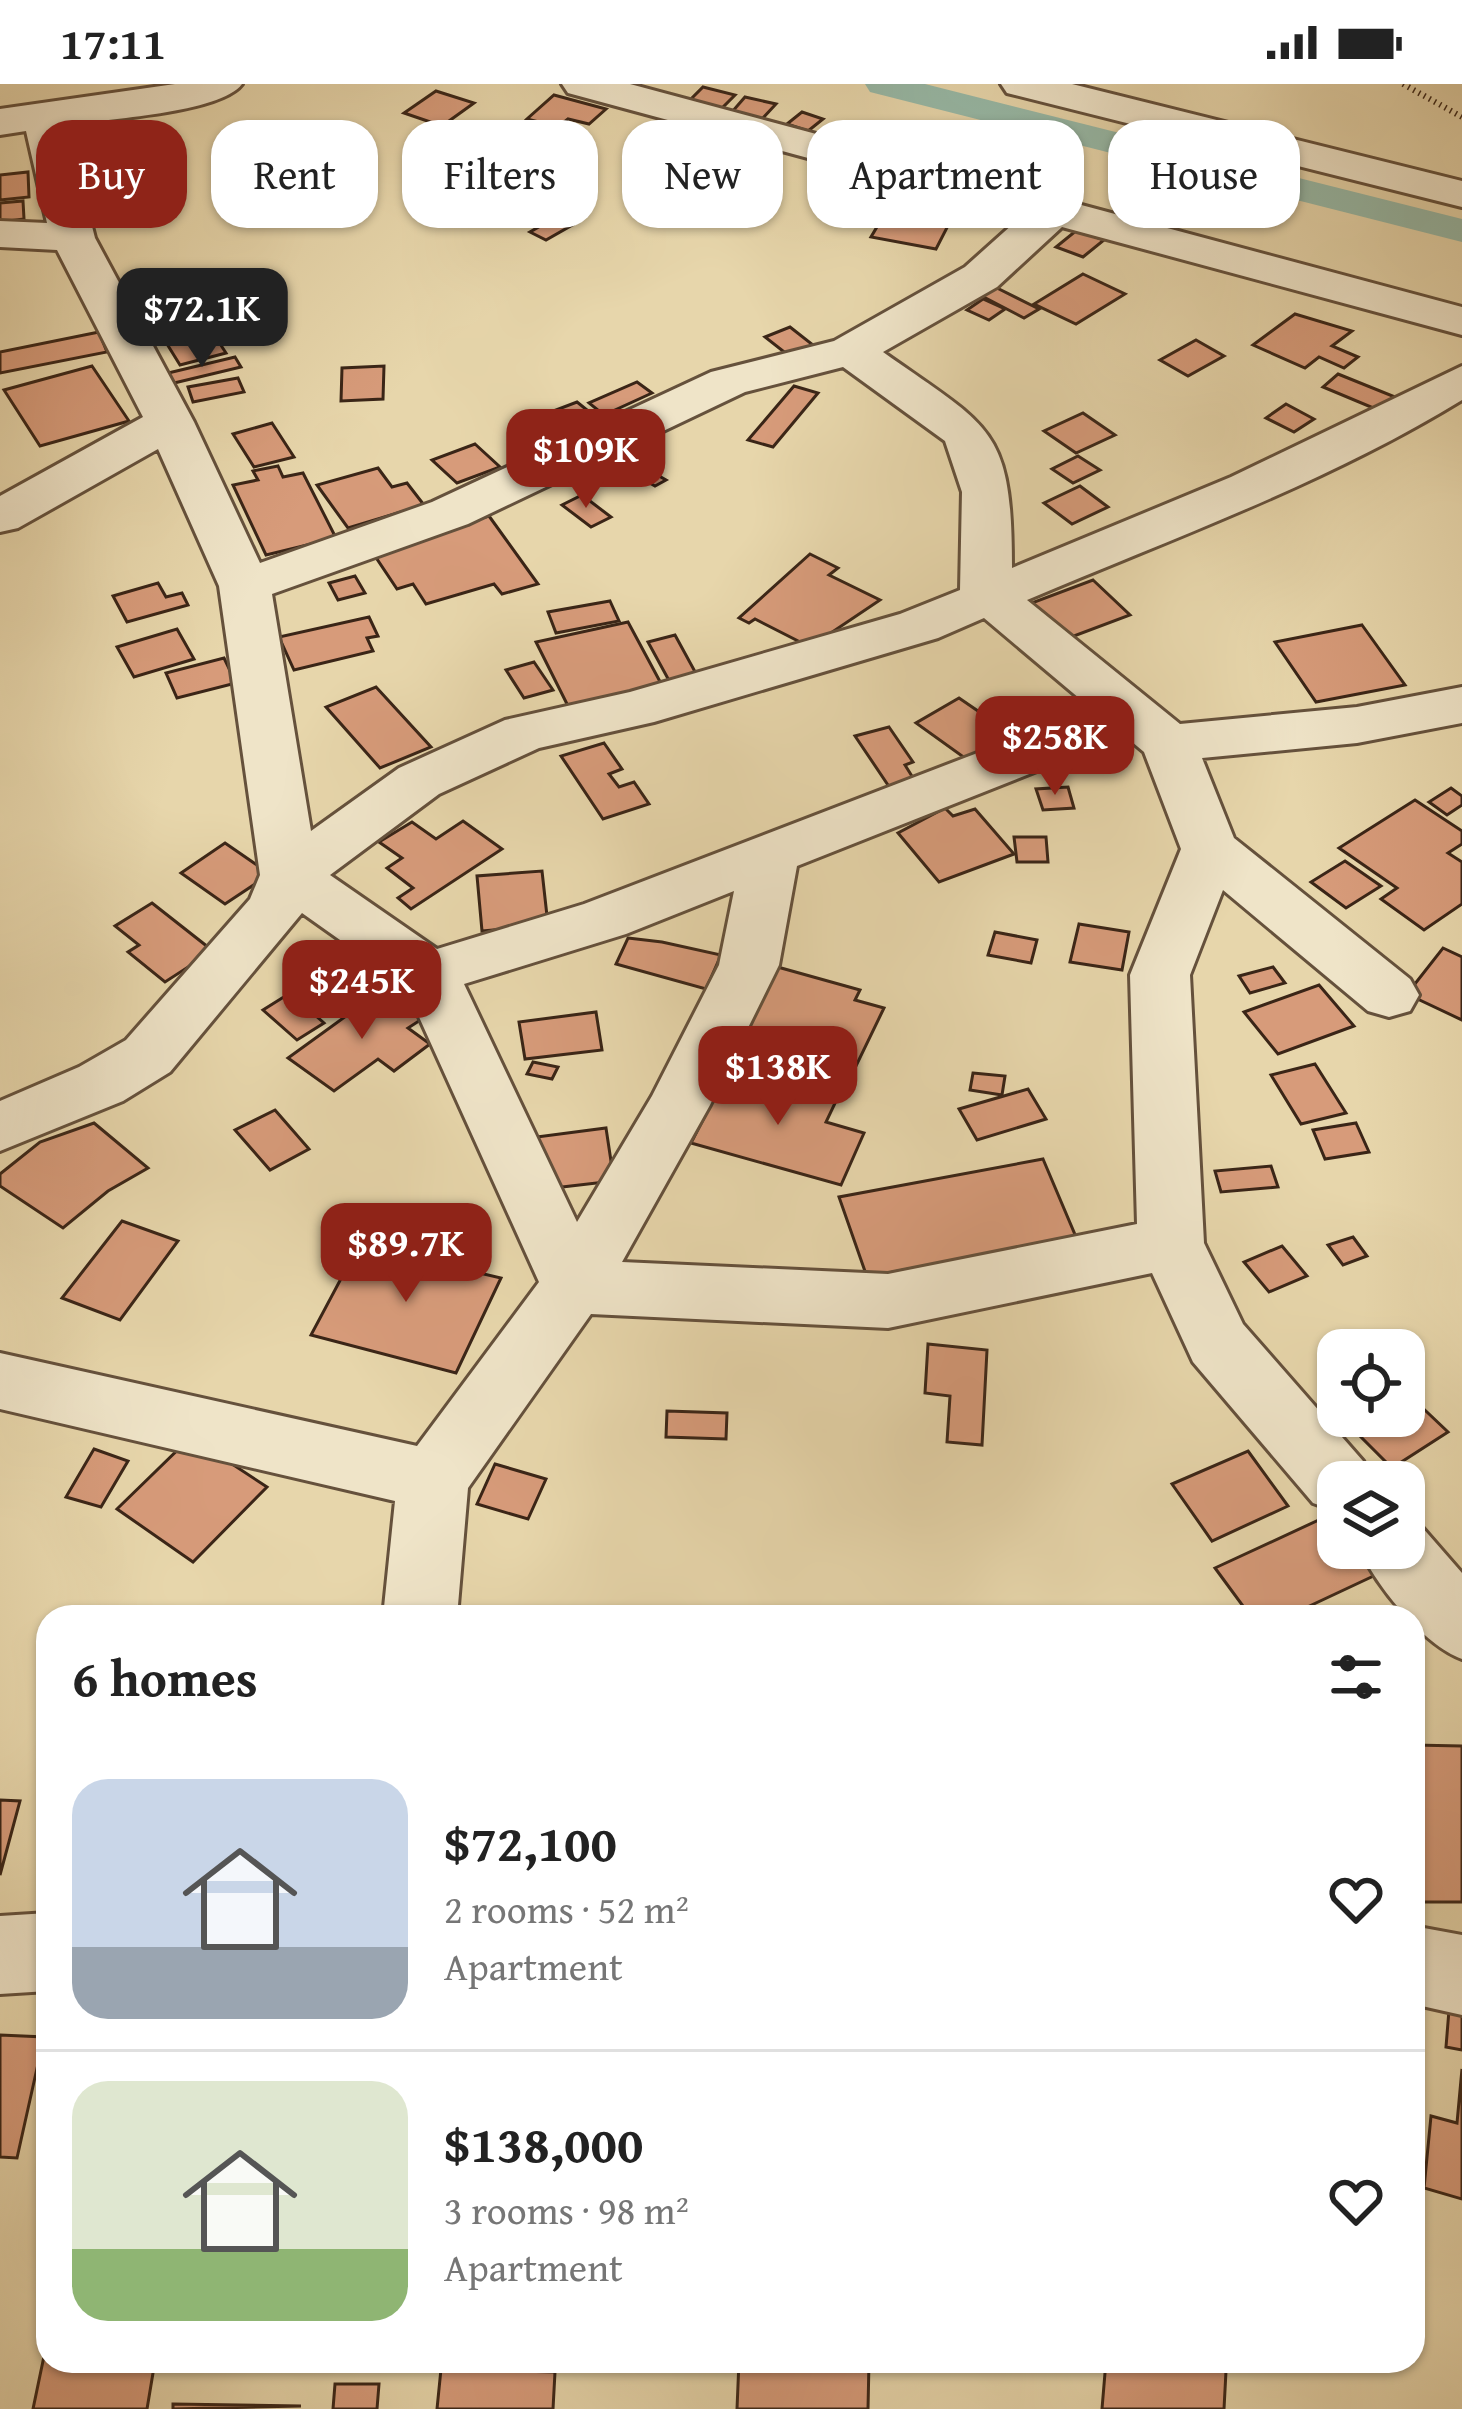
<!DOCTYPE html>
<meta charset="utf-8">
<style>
:root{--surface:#fff;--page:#f6f6f6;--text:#222;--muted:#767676;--line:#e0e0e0;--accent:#8f2418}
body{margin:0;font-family:"Gentium Book Plus",serif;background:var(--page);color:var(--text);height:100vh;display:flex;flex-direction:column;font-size:45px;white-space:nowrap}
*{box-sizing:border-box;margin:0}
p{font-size:39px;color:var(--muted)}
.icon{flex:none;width:66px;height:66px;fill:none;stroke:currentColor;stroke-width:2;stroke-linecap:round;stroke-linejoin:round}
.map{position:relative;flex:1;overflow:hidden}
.panel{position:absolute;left:36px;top:1521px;width:1389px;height:768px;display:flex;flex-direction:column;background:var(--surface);border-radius:36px;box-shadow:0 3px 9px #0004}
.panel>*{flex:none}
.top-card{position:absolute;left:36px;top:36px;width:1392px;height:108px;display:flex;gap:24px}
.tools{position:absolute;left:1317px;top:1245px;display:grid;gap:24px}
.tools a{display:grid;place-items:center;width:108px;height:108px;border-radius:24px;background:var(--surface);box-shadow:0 3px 9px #0004;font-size:60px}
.price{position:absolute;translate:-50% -102px;padding:0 27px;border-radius:24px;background:var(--accent);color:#fff;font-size:39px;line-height:78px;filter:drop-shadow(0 3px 6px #0008)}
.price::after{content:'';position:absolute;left:50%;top:72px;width:36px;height:27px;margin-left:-18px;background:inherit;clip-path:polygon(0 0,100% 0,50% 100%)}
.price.selected{background:#222;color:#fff}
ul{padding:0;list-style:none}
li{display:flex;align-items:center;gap:36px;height:300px;padding:0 36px}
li+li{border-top:3px solid var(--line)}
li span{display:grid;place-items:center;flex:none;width:336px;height:240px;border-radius:36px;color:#555}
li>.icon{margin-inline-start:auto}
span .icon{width:144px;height:144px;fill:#fffc;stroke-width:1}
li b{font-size:51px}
h2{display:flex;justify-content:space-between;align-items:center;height:144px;padding:0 36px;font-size:51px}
.chip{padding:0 42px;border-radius:36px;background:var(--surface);box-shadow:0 3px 9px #0004;font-size:42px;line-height:108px}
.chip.selected{background:var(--accent);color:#fff}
.status{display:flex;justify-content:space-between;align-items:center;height:84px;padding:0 60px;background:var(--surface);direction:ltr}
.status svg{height:33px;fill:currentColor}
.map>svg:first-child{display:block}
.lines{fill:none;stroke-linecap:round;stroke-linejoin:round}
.canal{fill:#97b9a7;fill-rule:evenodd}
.building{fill:#d79b7a;stroke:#3a2517;stroke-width:3}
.minor-casing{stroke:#65513c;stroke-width:6}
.path{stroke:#3a2517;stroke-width:6;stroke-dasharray:1.5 4.5;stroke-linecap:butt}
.minor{fill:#efe4c8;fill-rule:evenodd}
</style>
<div class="status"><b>17:11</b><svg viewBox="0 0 49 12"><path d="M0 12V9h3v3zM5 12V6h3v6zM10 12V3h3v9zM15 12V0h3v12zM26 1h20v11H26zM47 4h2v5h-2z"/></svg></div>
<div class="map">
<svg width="1462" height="2325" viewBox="0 0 1462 2325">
<rect width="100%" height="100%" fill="#e7d6ab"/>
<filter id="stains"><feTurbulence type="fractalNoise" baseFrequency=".00167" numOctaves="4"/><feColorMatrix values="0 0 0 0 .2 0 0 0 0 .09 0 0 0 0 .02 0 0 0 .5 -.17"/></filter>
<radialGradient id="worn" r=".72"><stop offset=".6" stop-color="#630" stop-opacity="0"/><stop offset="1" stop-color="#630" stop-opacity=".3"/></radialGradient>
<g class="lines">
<polygon class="canal" points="865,0 925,0 1462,135 1462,158 870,8"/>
</g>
<g class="building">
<polygon points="703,3 735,11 720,26 688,18"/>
<polygon points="436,7 474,19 442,42 404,29"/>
<polygon points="554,11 606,25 589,40 568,35 558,43 527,35"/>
<polygon points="745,13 776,20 761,36 731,29"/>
<polygon points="802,28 823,35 808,47 787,40"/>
<polygon points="152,40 151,66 132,68 132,58 93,61 93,44"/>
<polygon points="1008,84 1059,100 1047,110 997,94"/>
<polygon points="28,88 29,113 0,116 0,91"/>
<polygon points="724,92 777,111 744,136 691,117"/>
<polygon points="327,111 331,126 288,131 284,116"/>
<polygon points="23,117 24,135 0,138 0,119"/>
<polygon points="890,121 953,132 936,165 871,153"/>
<polygon points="558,132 574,140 546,156 530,148"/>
<polygon points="1077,146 1104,156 1083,173 1056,163"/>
<polygon points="1083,190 1125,210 1076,240 1034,220"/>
<polygon points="993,202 1039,225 1024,234 978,210"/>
<polygon points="983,215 1005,225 989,236 967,226"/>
<polygon points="1295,230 1352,247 1332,262 1358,273 1344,284 1319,273 1305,284 1253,261"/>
<polygon points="790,243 813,261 788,271 765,253"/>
<polygon points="99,248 107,268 0,289 0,268"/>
<polygon points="213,249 226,269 180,281 167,260"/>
<polygon points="1196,256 1224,272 1188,292 1160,276"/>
<polygon points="235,273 241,283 170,300 164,290"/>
<polygon points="92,282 129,337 40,362 4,306"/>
<polygon points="384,282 383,315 341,317 342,284"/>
<polygon points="1338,290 1405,317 1390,331 1323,303"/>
<polygon points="238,294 244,308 193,318 188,303"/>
<polygon points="637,298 652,309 604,331 589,319"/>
<polygon points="794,302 818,309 773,363 748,356"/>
<polygon points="577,318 597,334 568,346 548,329"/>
<polygon points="1286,320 1314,335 1294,348 1266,334"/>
<polygon points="1083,329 1115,351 1076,369 1044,347"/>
<polygon points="535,332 564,352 530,368 514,357 527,350 515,342"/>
<polygon points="272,339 294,373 254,383 233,350"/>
<polygon points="475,360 500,383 457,399 432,376"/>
<polygon points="1078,372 1100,386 1073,399 1052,385"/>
<polygon points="633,377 666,396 655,402 622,383"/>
<polygon points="278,382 283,393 303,389 336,454 266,471 233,401 258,396 253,387"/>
<polygon points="378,384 392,403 407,399 424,421 348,444 317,401"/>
<polygon points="1080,402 1108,423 1072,440 1044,419"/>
<polygon points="582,411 611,433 591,443 562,421"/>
<polygon points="489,432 538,500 502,510 494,500 426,520 413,500 397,505 371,466"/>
<polygon points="810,470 838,484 829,491 880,516 810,563 755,535 749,539 739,534"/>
<polygon points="355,492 365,509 338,516 329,499"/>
<polygon points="1093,496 1130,531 1066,555 1029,520"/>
<polygon points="158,499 166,513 182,509 188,521 127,538 113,512"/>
<polygon points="610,517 619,537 556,549 548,528"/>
<polygon points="369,533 378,552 367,554 373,567 294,586 279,553"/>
<polygon points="628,538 664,605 570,626 536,558"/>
<polygon points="1362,541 1405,601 1316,618 1275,558"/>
<polygon points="177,545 194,575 134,593 117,563"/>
<polygon points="675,551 699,595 672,602 648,558"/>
<polygon points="224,574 236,599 177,614 166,589"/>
<polygon points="534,578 553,606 524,614 506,586"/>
<polygon points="376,603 431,663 380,684 326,623"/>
<polygon points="959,614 1013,651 969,677 916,639"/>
<polygon points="889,643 913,678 905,681 915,697 890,704 855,652"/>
<polygon points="604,659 622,685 609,690 619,703 634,698 649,720 603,735 561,672"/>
<polygon points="1068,703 1074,724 1043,726 1036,705"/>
<polygon points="1451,704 1462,712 1462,721 1447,731 1429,718"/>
<polygon points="1415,716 1462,747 1462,760 1448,769 1462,778 1462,820 1424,846 1381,815 1397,804 1339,764"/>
<polygon points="945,724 953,732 975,725 1014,770 939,798 898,749"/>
<polygon points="463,737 502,765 411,825 398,814 413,804 387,784 402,774 379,758 412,738 436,755"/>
<polygon points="1014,753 1046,753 1048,778 1017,778"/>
<polygon points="225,759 270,790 225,820 181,789"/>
<polygon points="1345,777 1381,802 1346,824 1311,798"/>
<polygon points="542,787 548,841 482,847 477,792"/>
<polygon points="152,819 213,867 165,898 128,868 139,861 115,842"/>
<polygon points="1079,840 1129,848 1122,886 1070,878"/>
<polygon points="995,848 1037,856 1031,879 988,871"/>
<polygon points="628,854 662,858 721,871 706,905 616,880"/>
<polygon points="1443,864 1462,873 1462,936 1407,910"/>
<polygon points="313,874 344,895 318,915 286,894"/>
<polygon points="774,882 860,906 855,916 884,924 856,982 738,948"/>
<polygon points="1273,883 1285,899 1250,909 1239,892"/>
<polygon points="1319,901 1354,942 1278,970 1244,928"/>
<polygon points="382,906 422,935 408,944 430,960 394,987 378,975 334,1007 288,974"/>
<polygon points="290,909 324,939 297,956 263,926"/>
<polygon points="596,928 602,966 525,975 519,938"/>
<polygon points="533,978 558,983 552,995 527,990"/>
<polygon points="1315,980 1346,1029 1301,1040 1271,991"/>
<polygon points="729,985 837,1015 826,1038 864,1049 841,1101 691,1059"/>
<polygon points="973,989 1005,992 1002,1011 970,1006"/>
<polygon points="1028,1005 1046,1035 977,1056 959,1025"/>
<polygon points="275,1026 309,1065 270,1086 235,1046"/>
<polygon points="94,1039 148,1084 108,1107 63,1144 0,1102 0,1090 40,1058"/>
<polygon points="1356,1039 1369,1068 1325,1075 1313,1046"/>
<polygon points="606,1044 614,1097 536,1106 529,1054"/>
<polygon points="1043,1075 1076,1153 867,1193 839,1113"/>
<polygon points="1271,1082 1278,1103 1221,1108 1215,1087"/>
<polygon points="122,1137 178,1157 120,1236 62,1214"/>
<polygon points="356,1150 434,1170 427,1184 450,1190 454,1183 501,1194 456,1289 311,1251 352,1174 346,1172"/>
<polygon points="1353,1153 1367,1172 1343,1181 1328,1161"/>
<polygon points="1282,1162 1307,1192 1269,1208 1244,1178"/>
<polygon points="928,1260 987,1266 982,1361 947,1358 950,1312 925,1309"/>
<polygon points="1409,1311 1448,1348 1392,1384 1354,1346 1376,1332 1404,1332 1404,1315"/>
<polygon points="667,1327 727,1329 726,1355 666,1353"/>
<polygon points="191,1353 267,1403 193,1478 117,1425"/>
<polygon points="94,1365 128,1377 101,1423 66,1413"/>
<polygon points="1248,1367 1288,1422 1212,1457 1172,1400"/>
<polygon points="495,1380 546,1395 528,1435 477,1420"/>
<polygon points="1336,1428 1338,1464 1363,1464 1382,1488 1286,1533 1251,1533 1215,1484"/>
<polygon points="1413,1661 1462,1662 1462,1818 1413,1818"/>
<polygon points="0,1716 20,1717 0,1791"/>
<polygon points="1449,1926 1462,1929 1462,1966 1446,1963"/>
<polygon points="0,1951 44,1953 17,2074 0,2073"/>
<polygon points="1462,1985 1462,2115 1424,2104 1431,2032 1457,2039"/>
<polygon points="48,2253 48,2277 155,2277 147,2325 33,2325"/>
<polygon points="739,2277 869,2277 868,2325 737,2325"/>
<polygon points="1106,2277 1178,2277 1226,2287 1224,2325 1102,2325"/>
<polygon points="441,2285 555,2288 553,2325 437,2325"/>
<polygon points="335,2300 379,2300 377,2325 333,2325"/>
<polygon points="173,2320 301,2322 173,2325"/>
</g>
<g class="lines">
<defs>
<g id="minor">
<path d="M175 0H242C221 29 104 35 66 41L95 154 194 338 260 479 432 418 711 288 834 257 965 183 1022 132 568 9 562 0H630L1462 223V251L1062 143 997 203 883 268C992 345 1012 343 1012 484L1231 393 1462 282V316C1327 399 1173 454 1027 516L1180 640 1357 623 1462 603V639L1357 659 1202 674 1234 754 1410 895 1419 911 1410 927 1389 933 1368 927 1223 806 1190 891 1204 1159 1243 1240 1363 1377 1374 1398H1338V1428L1313 1419 1193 1278 1152 1189 888 1244 591 1230 468 1404 457 1533H383L395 1417 0 1325V1269L417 1362 539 1198 405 902 302 829 170 988 123 1017 0 1067V1017L79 983 126 956 250 815 260 791 219 502 158 365 18 444 0 448V412L143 333 57 166 0 163V137L47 139 26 47 0 51V25ZM843 283 945 357 962 408 960 506 900 530 630 608 505 636 399 684 311 747 272 510 468 440 745 308ZM984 534 1092 625 584 820 437 865 330 791 439 710 539 664 654 638 938 554ZM1125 652 1144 668 1181 765 1130 891 1137 1140 888 1190 622 1178 710 1021 779 881 797 782ZM734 807 719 881 652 1012 577 1138 464 900 626 850Z"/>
<polygon points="1001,0 1072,0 1462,97 1462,123 1007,9"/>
<path d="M1404 1436 1421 1442 1462 1489V1575C1424 1561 1377 1503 1359 1464H1404Z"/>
<polygon points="48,1829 48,1907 0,1910 0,1832"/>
<polygon points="1413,1842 1462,1851 1462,1931 1413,1920"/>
</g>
</defs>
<use href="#minor" class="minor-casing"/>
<polyline class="path" points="1403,0 1462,33"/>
<use href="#minor" class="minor"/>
</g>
<rect width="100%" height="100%" filter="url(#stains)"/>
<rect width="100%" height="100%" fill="url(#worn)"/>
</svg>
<div class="tools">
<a><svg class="icon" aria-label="locate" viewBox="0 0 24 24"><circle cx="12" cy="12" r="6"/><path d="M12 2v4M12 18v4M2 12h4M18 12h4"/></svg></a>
<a><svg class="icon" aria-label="layers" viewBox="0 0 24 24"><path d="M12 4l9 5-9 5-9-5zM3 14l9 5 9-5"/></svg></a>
</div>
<b class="price selected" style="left:202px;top:286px">$72.1K</b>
<b class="price" style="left:586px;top:427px">$109K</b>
<b class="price" style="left:1055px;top:714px">$258K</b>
<b class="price" style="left:362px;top:958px">$245K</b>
<b class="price" style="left:778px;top:1044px">$138K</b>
<b class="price" style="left:406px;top:1221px">$89.7K</b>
<div class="top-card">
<a class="chip selected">Buy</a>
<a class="chip">Rent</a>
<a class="chip">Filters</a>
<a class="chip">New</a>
<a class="chip">Apartment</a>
<a class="chip">House</a>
</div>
<section class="panel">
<h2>6 homes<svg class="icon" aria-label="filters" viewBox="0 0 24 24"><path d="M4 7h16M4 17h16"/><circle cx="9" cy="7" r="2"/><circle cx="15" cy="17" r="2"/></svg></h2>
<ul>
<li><span style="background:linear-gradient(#c9d6e8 70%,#9aa5b1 0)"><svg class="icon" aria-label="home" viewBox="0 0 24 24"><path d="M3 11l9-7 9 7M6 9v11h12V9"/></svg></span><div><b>$72,100</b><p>2 rooms · 52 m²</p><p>Apartment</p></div><svg class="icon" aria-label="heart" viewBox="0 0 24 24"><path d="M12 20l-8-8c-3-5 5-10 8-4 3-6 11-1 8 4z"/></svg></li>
<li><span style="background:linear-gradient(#dfe7d0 70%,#8fb573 0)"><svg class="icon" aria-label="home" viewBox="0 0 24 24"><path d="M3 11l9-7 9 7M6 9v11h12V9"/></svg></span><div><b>$138,000</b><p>3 rooms · 98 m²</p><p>Apartment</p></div><svg class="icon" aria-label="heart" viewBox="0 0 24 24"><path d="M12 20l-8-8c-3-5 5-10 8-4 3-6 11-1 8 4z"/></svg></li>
</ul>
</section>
</div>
